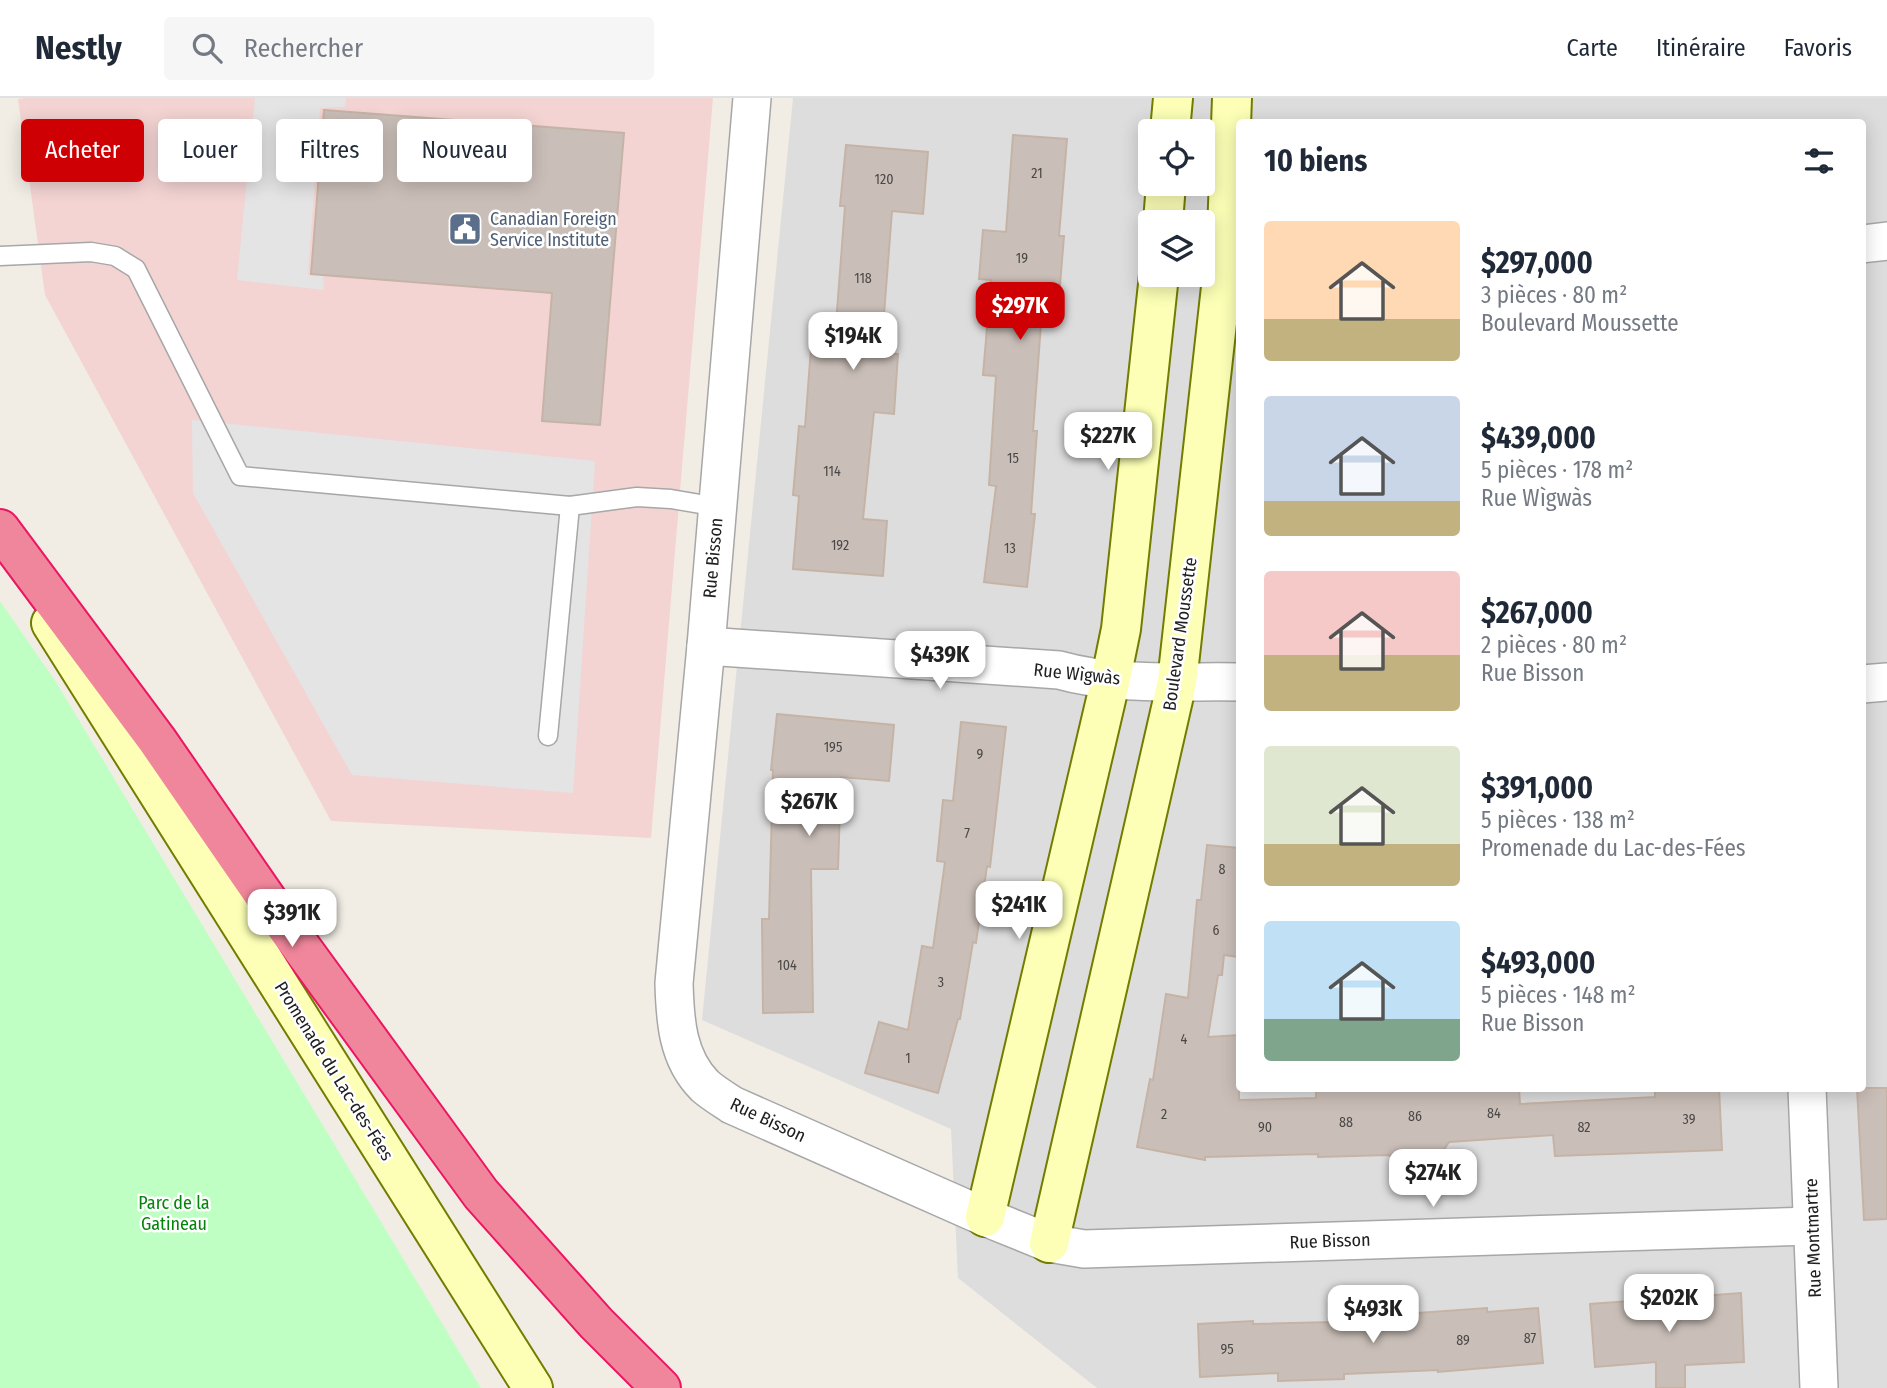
<!DOCTYPE html>
<html lang="fr">
<meta charset="utf-8">
<style>
:root{--surface:#fff;--page:#f6f6f7;--text:#1f2937;--muted:#747a83;--line:#e0e1e3;--accent:#cf0003}
body{margin:0;font-family:"Fira Sans Condensed",sans-serif;background:var(--page);color:var(--text);height:100vh;display:flex;flex-direction:column;font-size:26px;white-space:nowrap}
*{box-sizing:border-box;margin:0}
p{font-size:23px;color:var(--muted)}
.icon{flex:none;width:38px;height:38px;fill:none;stroke:currentColor;stroke-width:2;stroke-linecap:round;stroke-linejoin:round}
.map{position:relative;flex:1;overflow:hidden}
.panel{position:absolute;left:1236px;top:21px;width:630px;height:973px;display:flex;flex-direction:column;background:var(--surface);border-radius:7px;box-shadow:0 4px 18px #0003}
.panel>*{flex:none}
.banner{position:absolute;left:21px;top:21px;width:665px;height:63px;display:flex;gap:14px}
.fabs{position:absolute;left:1138px;top:21px;display:grid;gap:14px}
.fabs a{display:grid;place-items:center;width:77px;height:77px;border-radius:7px;background:var(--surface);box-shadow:0 4px 18px #0003;font-size:35px}
.price{position:absolute;translate:-50% -60px;padding:0 16px;border-radius:14px;background:#fff;color:#222;font-size:23px;line-height:46px;filter:drop-shadow(0 2px 4px #0008)}
.price::after{content:'';position:absolute;left:50%;top:42px;width:21px;height:16px;margin-left:-10px;background:inherit;clip-path:polygon(0 0,100% 0,50% 100%)}
.price.current{background:var(--accent);color:#fff}
ul{padding:0;list-style:none}
li{display:flex;align-items:center;gap:21px;height:175px;padding:0 28px}
li span{display:grid;place-items:center;flex:none;width:196px;height:140px;border-radius:7px;color:#555}
li>.icon{margin-inline-start:auto}
span .icon{width:84px;height:84px;fill:#fffc;stroke-width:1}
li b{font-size:30px}
h2{display:flex;justify-content:space-between;align-items:center;height:84px;padding:0 28px;font-size:30px}
.chip{padding:0 24px;border-radius:7px;background:var(--surface);box-shadow:0 4px 18px #0003;font-size:24px;line-height:63px}
.chip.current{background:var(--accent);color:#fff}
header{display:flex;align-items:center;gap:42px;box-sizing:border-box;height:98px;padding:0 35px;background:var(--surface);border-bottom:2px solid var(--line)}
header strong{font-size:33px}
nav{display:flex;gap:38px;margin-inline-start:auto;font-size:24px}
.search{width:490px;height:63px;background:var(--page);display:flex;align-items:center;gap:18px;box-sizing:border-box;padding:0 24px;border-radius:7px;color:var(--muted);font-size:26px}
.map>svg:first-child{display:block}
.residential{fill:#dedddd;fill-rule:evenodd}
.commercial{fill:#f3d4d3}
.park{fill:#bfffc3}
.parking{fill:#e4e4e4}
.building{fill:#cabfb8;stroke:#c5b3a6;stroke-width:2}
.lines{fill:none;stroke-linecap:round;stroke-linejoin:round}
.lane-casing{stroke:#a7a7a7;stroke-width:21}
.street-casing{stroke:#a7a7a7;stroke-width:40}
.secondary-casing{stroke:#727d00;stroke-width:42}
.highway-casing{stroke:#ec1562;stroke-width:42}
.lane{stroke:#fff;stroke-width:18}
.street{stroke:#fff;stroke-width:37}
.secondary{stroke:#fcffb5;stroke-width:38}
.highway{stroke:#f0869b;stroke-width:38}
.labels{text-anchor:middle;stroke-width:5;stroke-linejoin:round;paint-order:stroke}
.number-label{font-size:14px;fill:#4a4846}
.service-label{font-size:18px;fill:#4e5e75;stroke:#fff;text-anchor:start}
.street-label{font-size:18px;fill:#202020;stroke:#fff}
.park-label{font-size:18px;fill:#02850a;stroke:#fff}
</style>
<header>
<strong>Nestly</strong>
<div class="search"><svg class="icon" aria-label="search" viewBox="0 0 24 24"><circle cx="10" cy="10" r="6"/><path d="M15 15l6 6"/></svg>Rechercher</div>
<nav><a>Carte</a><a>Itinéraire</a><a>Favoris</a></nav>
</header>
<div class="map">
<svg width="1887" height="1290" viewBox="0 0 1887 1290">
<rect width="100%" height="100%" fill="#f1ede5"/>
<path class="residential" d="M793 0H1887V1290H1097L958 1180 951 1031 702 922ZM1239 24H1862V990H1239ZM1150 33H1202V86H1150ZM1150 124H1202V177H1150Z"/>
<polygon class="commercial" points="26,0 713,0 651,740 331,723 45,197 18,1"/>
<polygon class="park" points="0,503 56,584 481,1290 0,1290"/>
<g class="parking">
<polygon points="255,0 346,0 345,9 320,10 308,177 323,177 324,192 237,182"/>
<polygon points="192,322 595,363 573,695 352,677 193,395"/>
</g>
<g class="building">
<polygon points="324,12 624,35 600,327 542,323 552,195 311,176"/>
<polygon points="1013,37 1067,41 1059,138 1064,138 1060,187 1044,186 1033,333 1037,333 1031,416 1035,416 1027,489 984,484 996,388 989,387 996,278 983,277 991,182 979,181 983,132 1006,134"/>
<polygon points="846,47 928,54 923,116 892,113 881,255 898,256 894,316 874,314 863,421 887,423 883,478 793,471 799,398 793,397 799,328 805,329 811,250 834,252 845,108 840,108"/>
<polygon points="777,616 894,627 889,683 841,679 838,771 811,771 813,914 763,915 762,821 769,821 773,672 771,672"/>
<polygon points="961,624 1006,629 990,769 987,768 976,845 973,844 960,921 958,921 938,995 865,975 879,924 908,932 922,848 933,850 945,764 937,763 943,702 953,703"/>
<polygon points="1207,747 1239,750 1239,859 1224,857 1222,877 1218,877 1208,939 1239,937 1239,1002 1316,1000 1316,992 1519,990 1520,1006 1655,999 1655,990 1719,990 1722,1052 1555,1058 1553,1037 1449,1044 1432,1070 1388,1057 1318,1059 1318,1056 1205,1059 1205,1062 1137,1049 1150,981 1153,982 1166,896 1188,900 1197,802 1201,802"/>
<polygon points="1857,990 1887,990 1887,1121 1864,1122"/>
<polygon points="1741,1195 1744,1264 1685,1267 1685,1290 1656,1290 1656,1264 1595,1269 1590,1206"/>
<polygon points="1487,1210 1487,1214 1538,1210 1543,1265 1438,1274 1438,1272 1344,1276 1344,1281 1278,1283 1278,1275 1200,1279 1198,1226 1253,1223 1253,1226 1377,1223 1376,1218"/>
</g>
<g class="lines">
<defs>
<g id="lane">
<polyline points="0,158 91,154 115,158 136,171 240,378 570,408 637,399 671,401 718,409"/>
<polyline points="548,638 570,408"/>
</g>
<g id="street">
<path d="M752 0 706 548 674 885C675 922 677 960 705 988 713 995 723 1001 732 1007L985 1119 1049 1145 1084 1151 1812 1128"/>
<polyline points="1862,146 1887,143"/>
<path d="M706 548 1059 572C1115 588 1181 583 1239 584"/>
<polyline points="1862,586 1887,584"/>
<polyline points="1807,990 1819,1290"/>
</g>
<g id="secondary">
<polyline points="1170,33 1173,0"/>
<polyline points="1163,124 1166,86"/>
<polyline points="51,525 533,1290"/>
<polyline points="985,1119 1111,580 1121,531 1159,177"/>
<polyline points="1049,1145 1177,584 1223,171 1227,134 1232,0"/>
</g>
<polyline id="highway" points="0,431 157,642 277,816 481,1096 596,1225 661,1290"/>
</defs>
<use href="#lane" class="lane-casing"/>
<use href="#street" class="street-casing"/>
<use href="#secondary" class="secondary-casing"/>
<use href="#highway" class="highway-casing"/>
<use href="#lane" class="lane"/>
<use href="#street" class="street"/>
<use href="#secondary" class="secondary"/>
<use href="#highway" class="highway"/>
</g>
<defs>
<symbol id="civic-square" viewBox="-11 -11 22 22"><rect x="-9" y="-9" width="18" height="18" rx="4" fill="#5c6f8a" stroke="#fff"/><path d="M-.6-6.5H3V-4.5H.6V-3L4-1V1h2V6H-6V1h2V-1L-.6-3ZM-1.2 2.5V6h2.4V2.5Z" fill="#fff"/></symbol>
</defs>
<g fill-rule="evenodd">
<use href="#civic-square" x="446" y="112" width="38" height="38"/>
</g>
<g class="labels">
<g class="number-label">
<text x="1037" y="80">21</text>
<text x="884" y="86">120</text>
<text x="1022" y="165">19</text>
<text x="863" y="185">118</text>
<text x="1013" y="365">15</text>
<text x="832" y="378">114</text>
<text x="840" y="452">192</text>
<text x="1010" y="455">13</text>
<text x="833" y="654">195</text>
<text x="980" y="661">9</text>
<text x="967" y="740">7</text>
<text x="1222" y="776">8</text>
<text x="1216" y="837">6</text>
<text x="787" y="872">104</text>
<text x="941" y="889">3</text>
<text x="1184" y="946">4</text>
<text x="908" y="965">1</text>
<text x="1494" y="1020">84</text>
<text x="1164" y="1021">2</text>
<text x="1415" y="1023">86</text>
<text x="1689" y="1026">39</text>
<text x="1346" y="1029">88</text>
<text x="1265" y="1034">90</text>
<text x="1584" y="1034">82</text>
<text x="1530" y="1245">87</text>
<text x="1463" y="1247">89</text>
<text x="1227" y="1256">95</text>
</g>
<g class="service-label">
<text x="490" y="127">Canadian Foreign<tspan x="490" dy="21">Service Institute</tspan></text>
</g>
<g class="street-label">
<text transform="translate(713 460) rotate(-85)" y="6">Rue Bisson</text>
<text transform="translate(1180 536) rotate(-82)" y="6">Boulevard Moussette</text>
<text transform="translate(1077 576) rotate(6)" y="6">Rue Wìgwàs</text>
<text transform="translate(334 973) rotate(58)" y="6">Promenade du Lac-des-Fées</text>
<text transform="translate(768 1022) rotate(25)" y="6">Rue Bisson</text>
<text transform="translate(1813 1140) rotate(-92)" y="6">Rue Montmartre</text>
<text transform="translate(1330 1143) rotate(-2)" y="6">Rue Bisson</text>
</g>
<g class="park-label">
<text x="174" y="1111">Parc de la<tspan x="174" dy="21">Gatineau</tspan></text>
</g>
</g>
</svg>
<div class="fabs">
<a><svg class="icon" aria-label="locate" viewBox="0 0 24 24"><circle cx="12" cy="12" r="6"/><path d="M12 2v4M12 18v4M2 12h4M18 12h4"/></svg></a>
<a><svg class="icon" aria-label="layers" viewBox="0 0 24 24"><path d="M12 4l9 5-9 5-9-5zM3 14l9 5 9-5"/></svg></a>
</div>
<b class="price current" style="left:1020px;top:244px">$297K</b>
<b class="price" style="left:853px;top:274px">$194K</b>
<b class="price" style="left:1108px;top:374px">$227K</b>
<b class="price" style="left:940px;top:593px">$439K</b>
<b class="price" style="left:809px;top:740px">$267K</b>
<b class="price" style="left:1019px;top:843px">$241K</b>
<b class="price" style="left:292px;top:851px">$391K</b>
<b class="price" style="left:1433px;top:1111px">$274K</b>
<b class="price" style="left:1669px;top:1236px">$202K</b>
<b class="price" style="left:1373px;top:1247px">$493K</b>
<div class="banner">
<a class="chip current">Acheter</a>
<a class="chip">Louer</a>
<a class="chip">Filtres</a>
<a class="chip">Nouveau</a>
</div>
<section class="panel">
<h2>10 biens<svg class="icon" aria-label="filters" viewBox="0 0 24 24"><path d="M4 7h16M4 17h16"/><circle cx="9" cy="7" r="2"/><circle cx="15" cy="17" r="2"/></svg></h2>
<ul>
<li><span style="background:linear-gradient(#ffd9b3 70%,#c2b280 0)"><svg class="icon" aria-label="home" viewBox="0 0 24 24"><path d="M3 11l9-7 9 7M6 9v11h12V9"/></svg></span><div><b>$297,000</b><p>3 pièces · 80 m²</p><p>Boulevard Moussette</p></div></li>
<li><span style="background:linear-gradient(#c9d6e8 75%,#c2b280 0)"><svg class="icon" aria-label="home" viewBox="0 0 24 24"><path d="M3 11l9-7 9 7M6 9v11h12V9"/></svg></span><div><b>$439,000</b><p>5 pièces · 178 m²</p><p>Rue Wìgwàs</p></div></li>
<li><span style="background:linear-gradient(#f6c9c9 60%,#c2b280 0)"><svg class="icon" aria-label="home" viewBox="0 0 24 24"><path d="M3 11l9-7 9 7M6 9v11h12V9"/></svg></span><div><b>$267,000</b><p>2 pièces · 80 m²</p><p>Rue Bisson</p></div></li>
<li><span style="background:linear-gradient(#dfe7d0 70%,#c2b280 0)"><svg class="icon" aria-label="home" viewBox="0 0 24 24"><path d="M3 11l9-7 9 7M6 9v11h12V9"/></svg></span><div><b>$391,000</b><p>5 pièces · 138 m²</p><p>Promenade du Lac-des-Fées</p></div></li>
<li><span style="background:linear-gradient(#bfe0f5 70%,#7fa58c 0)"><svg class="icon" aria-label="home" viewBox="0 0 24 24"><path d="M3 11l9-7 9 7M6 9v11h12V9"/></svg></span><div><b>$493,000</b><p>5 pièces · 148 m²</p><p>Rue Bisson</p></div></li>
</ul>
</section>
</div>
